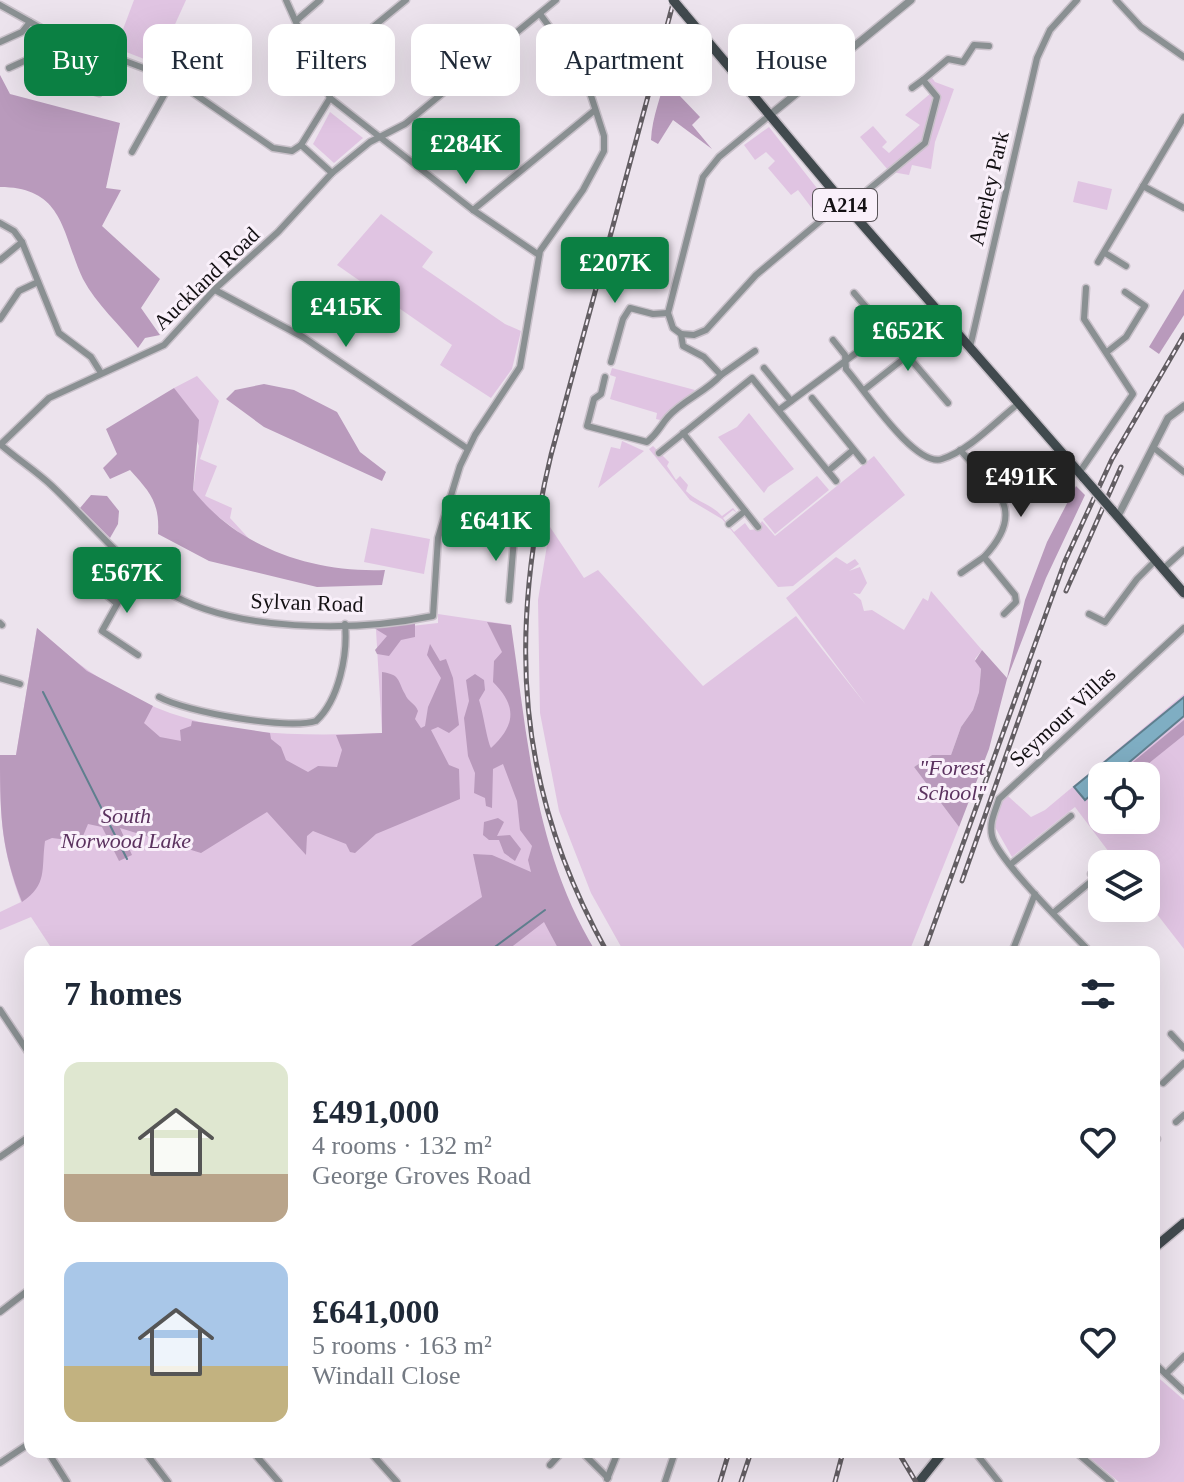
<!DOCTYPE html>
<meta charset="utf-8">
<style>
:root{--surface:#fff;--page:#f2f2f3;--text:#1f2937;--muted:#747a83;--accent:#0b8043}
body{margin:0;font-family:Georgia,serif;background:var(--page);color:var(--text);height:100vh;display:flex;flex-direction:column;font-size:30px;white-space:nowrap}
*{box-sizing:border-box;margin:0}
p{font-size:26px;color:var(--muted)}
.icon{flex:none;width:44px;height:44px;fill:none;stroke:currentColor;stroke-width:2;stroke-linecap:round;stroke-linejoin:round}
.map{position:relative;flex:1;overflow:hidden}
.sheet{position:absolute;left:24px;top:946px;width:1136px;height:512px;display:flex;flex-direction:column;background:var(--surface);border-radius:16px;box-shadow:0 8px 32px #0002}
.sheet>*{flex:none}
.guide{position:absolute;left:24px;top:24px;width:1136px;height:72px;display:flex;gap:16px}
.controls{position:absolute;left:1088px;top:762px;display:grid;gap:16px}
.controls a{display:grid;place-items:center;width:72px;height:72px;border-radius:16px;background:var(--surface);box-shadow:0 8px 32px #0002;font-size:40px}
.price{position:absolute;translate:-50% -68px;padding:0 18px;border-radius:8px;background:var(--accent);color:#fff;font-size:26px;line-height:52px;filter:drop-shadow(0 2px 4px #0008)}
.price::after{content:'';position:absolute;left:50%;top:48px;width:24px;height:18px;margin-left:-12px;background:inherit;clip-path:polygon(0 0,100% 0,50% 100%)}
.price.selected{background:#222;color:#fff}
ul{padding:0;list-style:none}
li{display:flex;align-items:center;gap:24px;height:200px;padding:0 40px}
li span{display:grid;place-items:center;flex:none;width:224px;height:160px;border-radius:16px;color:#555}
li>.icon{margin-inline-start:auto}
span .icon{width:96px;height:96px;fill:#fffc;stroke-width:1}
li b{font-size:34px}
h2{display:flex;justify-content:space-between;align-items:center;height:96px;padding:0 40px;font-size:34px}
.pill{padding:0 28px;border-radius:16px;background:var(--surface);box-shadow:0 8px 32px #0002;font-size:28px;line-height:72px}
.pill.selected{background:var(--accent);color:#fff}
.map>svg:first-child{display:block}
.green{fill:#e0c4e2;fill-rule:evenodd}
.forest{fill:#b99abc}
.water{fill:#7faec3;stroke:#5f7f8e;stroke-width:2}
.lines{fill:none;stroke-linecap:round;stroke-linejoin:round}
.stream{stroke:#5f7f8e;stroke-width:2}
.minor-tunnel{stroke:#cbc3cc;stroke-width:6;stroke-dasharray:6 3;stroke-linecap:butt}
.minor-casing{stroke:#c9c1ca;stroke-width:9}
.tertiary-casing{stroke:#c9c1ca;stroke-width:10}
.primary-casing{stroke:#c9c1ca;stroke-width:12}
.minor{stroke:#8a9092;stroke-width:6}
.tertiary{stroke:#8a9092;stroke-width:7}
.primary{stroke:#414a4e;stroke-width:9}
.rail-casing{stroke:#635e63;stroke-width:5}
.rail{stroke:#f9f0fa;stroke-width:2;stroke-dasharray:6;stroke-linecap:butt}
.primary-bridge-casing{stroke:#c9c1ca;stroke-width:12;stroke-linecap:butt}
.primary-bridge{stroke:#414a4e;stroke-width:9}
.labels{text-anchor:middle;stroke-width:6;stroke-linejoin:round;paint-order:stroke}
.shield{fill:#f9f0fa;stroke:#585358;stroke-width:2}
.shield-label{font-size:20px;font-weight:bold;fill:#131013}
.street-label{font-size:22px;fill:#131013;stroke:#f9f0fa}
.park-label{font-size:22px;font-style:italic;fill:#5b325f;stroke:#f9f0fa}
</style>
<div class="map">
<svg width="1184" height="1482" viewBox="0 0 1184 1482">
<rect width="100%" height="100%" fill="#ece3ed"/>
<g class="green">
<polygon points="134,0 186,0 157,64 116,48"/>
<polygon points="930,75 935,82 954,89 935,142 931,169 912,165 909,175 892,172 926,144 938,101 928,84"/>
<polygon points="931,93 935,99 924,142 888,170 860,137 873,126 887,142 882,147 889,153 920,125 905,115"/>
<polygon points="330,112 363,138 334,163 313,144"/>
<polygon points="769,127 820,192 832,203 817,215 798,190 791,195 768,168 775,161 766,152 755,160 744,145"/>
<polygon points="1078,181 1112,189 1107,210 1073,202"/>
<polygon points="381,214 433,252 422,267 505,324 521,331 512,369 491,398 440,365 452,345 337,265"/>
<polygon points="612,368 695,390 660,420 656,419 657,413 610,399 616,377 610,375"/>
<polygon points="197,376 219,401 200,459 217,466 205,496 232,508 230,518 253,543 208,509 193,490 199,446 174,388"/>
<polygon points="749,413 794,469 768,487 764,493 718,437 737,427"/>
<polygon points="622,441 644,451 598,488 611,447 620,449"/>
<path d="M653 446 669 462 667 466 676 480 680 476 688 485 686 491C697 502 711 504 722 516L733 508 737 513 733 510 723 518 734 532 745 523 750 530 757 529 762 521 775 536 874 456 905 495 793 586 778 587 722 519 690 500 649 449Z"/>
<polygon points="817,476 829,490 775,534 763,519"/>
<polygon points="550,527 584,578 598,570 703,686 796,616 866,705 786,598 836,557 847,564 855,559 859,564 849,571 860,567 867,583 860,594 853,593 861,600 864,611 872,610 904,630 923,598 928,601 931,591 982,650 975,659 981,669 979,692 973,710 961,727 951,755 932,755 914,767 959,827 909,952 624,952 591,893 559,811 540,713 538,600"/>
<polygon points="371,528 430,539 424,574 364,562"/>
<path d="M438 614 511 625 518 765 543 863 592 952H54L31 917 0 930V912L21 902C1 847 0 817 0 755H16L37 628C144 730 241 739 382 733L376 630 438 623Z"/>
<path d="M1184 694V949L1146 900V864H1118L1075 807 1012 857 995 827 1000 804 1008 796 1031 817 1045 810ZM1102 776H1146V820H1102Z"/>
<polygon points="1154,1374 1184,1400 1184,1482 1119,1482 1083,1452 1154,1452"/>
</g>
<g class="forest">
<path d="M667 71 679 95 700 117 692 125 712 149 673 120 658 144 651 140C652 116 662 95 667 71Z"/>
<path d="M0 75 10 94 120 123 106 188 121 190 102 226 160 279 141 308 160 335 145 338 138 348C121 326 96 304 83 279 62 235 65 187 0 187Z"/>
<polygon points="1184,289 1184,315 1159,354 1149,347"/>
<polygon points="264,384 294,390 337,412 360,452 386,472 382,481 264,427 226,399 235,390"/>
<path d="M174 388 199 420 193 490C238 548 313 573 385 570L382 585 317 587 209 561 158 534C160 503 150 492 130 470L110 479 103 468 117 454 106 429Z"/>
<polygon points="1076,486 1085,495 1046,578 1007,679 989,749 959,827 914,767 932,755 951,755 961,727 973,710 979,692 981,669 975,661 982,650 1007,678 1025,600 1047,542"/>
<polygon points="91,495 107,496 119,511 118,524 110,538 80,508"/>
<path d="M487 622 511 625C528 740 534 850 596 952H560L544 922 505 952H402L482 897 473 854 492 855 531 872 528 860 532 846 520 830 517 801 503 764 493 769 492 808 486 806 485 798 474 793 475 773 468 756 464 718 469 701 466 680 475 674 484 680 485 690 479 700C483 712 487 741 491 748 516 725 517 706 493 682L494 661 502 652Z"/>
<polygon points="415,623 415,637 401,640 389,656 377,654 375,650 387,636 374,628"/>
<path d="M37 628 87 671 153 706 144 723 160 737 181 741 180 730 191 726 192 721 270 733 271 739 281 747 286 760 308 772 318 766 337 767 342 750 336 735 382 733V672C401 675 397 680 405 694 408 702 415 703 418 711L415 719 421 728 425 726 428 707 441 678 427 655 430 644 440 661 446 659 453 678 459 725 449 733 438 727 431 730 449 765 459 769 460 799 376 834 355 853 350 852 346 844 313 831 307 836 306 855 267 812 201 853 120 828 132 855 119 861 102 827 88 824 83 836 76 841 52 838 45 841C41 870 48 884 22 902 1 848 0 817 0 755H16Z"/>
<polygon points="1184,720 1184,735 1133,776 1116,776"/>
<polygon points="498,818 504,822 497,836 510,835 521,849 515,861 504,853 499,840 489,840 483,835 484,822"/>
</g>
<polygon class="water" points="1184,697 1184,716 1113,776 1102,776 1102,786 1085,800 1074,787"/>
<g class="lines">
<g class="stream">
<polyline points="43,692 127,859"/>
<polyline points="488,952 545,910"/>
</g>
<polyline class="minor-tunnel" points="458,504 474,510"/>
<defs>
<g id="minor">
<polyline points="286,0 330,98 473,210 539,255"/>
<polyline points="1116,0 1141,27 1184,57"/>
<polyline points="0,5 50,33 173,79 273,148 292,151 301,145 332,173"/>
<polyline points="297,20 320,0"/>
<polyline points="0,42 22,32 30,22"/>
<polyline points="9,68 44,52 50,33"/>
<polyline points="319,71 406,0"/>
<polyline points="62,83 99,93 110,55"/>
<polyline points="912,88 923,80"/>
<polyline points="192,90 222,36"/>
<polyline points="301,145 330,98"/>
<polyline points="132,152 173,79"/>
<polyline points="1143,186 1184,208"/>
<polyline points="868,190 925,143 937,97 923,80 948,59 963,62 974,45 989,46"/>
<polyline points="847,207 859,196"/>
<polyline points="473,210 595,110"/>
<polyline points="0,223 14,231 22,242 59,333 91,357 101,373"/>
<polyline points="1105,253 1126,266"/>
<polyline points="0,260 22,242"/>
<polyline points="1098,262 1184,117"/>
<polyline points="215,290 303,337 468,449"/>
<polyline points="854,293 948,403"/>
<polyline points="0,319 19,291 38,282"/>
<polyline points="681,334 694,335 706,330 756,275 843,202"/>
<path d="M833 340 845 355 846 369C864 389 915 468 942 459 970 450 996 421 1018 404"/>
<polyline points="970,347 1037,58 1050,30 1077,0"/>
<polyline points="1107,352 1126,337 1145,306 1125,292"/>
<polyline points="611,362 623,319 630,308 653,314 668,313"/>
<polyline points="764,368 791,401"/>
<polyline points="721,375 755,351"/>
<path d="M605 377 601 394 594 399 587 426 647 442C659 432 660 426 668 417 683 400 706 392 721 375L704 357 683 346 681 334 673 328 668 313 703 177 719 157 770 115"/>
<polyline points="864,390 935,334"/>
<polyline points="812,398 863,461"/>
<polyline points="779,410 856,353"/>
<polyline points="683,433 758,527"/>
<path d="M0 444C17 459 36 471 52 486 89 521 121 562 164 590 232 633 355 632 433 616L438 538 460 466 475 435 520 367 540 251 583 190 604 151V136L584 74 540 14"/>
<polyline points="0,445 49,398 164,345 216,288 278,232 332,173 370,142 405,124 556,0"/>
<polyline points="1154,448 1184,472"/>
<path d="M960 450C995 489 1029 509 984 557L1015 595 1016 602 1004 614"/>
<polyline points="659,453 752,378 836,481"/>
<polyline points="828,471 853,450"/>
<polyline points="1079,473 1133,394 1084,319 1086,288"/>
<polyline points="474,510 515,526 509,600"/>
<polyline points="729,524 745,511"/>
<polyline points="1164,568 1184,550"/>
<polyline points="136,570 102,631 138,655"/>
<polyline points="961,573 984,557"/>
<polyline points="84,576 116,603"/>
<polyline points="1089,614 1105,622 1137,579 1156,560"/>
<polyline points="0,623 2,625"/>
<polyline points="0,678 20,684"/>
<path d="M159 697C186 712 287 730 316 721 339 700 348 654 345 624"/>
<polyline points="1011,864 1071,816"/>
<polyline points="1091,874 1099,884"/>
<polyline points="1053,913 1094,879"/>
<polyline points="1012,952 1035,894"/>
<path d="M1090 952C1070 931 997 859 992 836 989 822 995 812 999 799L1184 628"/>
<polyline points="0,1010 30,1055"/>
<polyline points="1171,1034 1184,1048"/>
<polyline points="1163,1083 1184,1063"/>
<polyline points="1176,1122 1184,1115"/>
<polyline points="1154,1140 1157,1139"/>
<polyline points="0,1157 30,1136"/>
<polyline points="1154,1165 1155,1166"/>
<polyline points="0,1312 30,1289"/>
<polyline points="1154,1363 1184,1391"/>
<polyline points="1166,1374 1184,1356"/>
<polyline points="48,1452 67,1482"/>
<polyline points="145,1452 168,1482"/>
<polyline points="253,1452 279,1482"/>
<polyline points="370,1452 397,1482"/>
<polyline points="582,1452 608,1478"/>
<polyline points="975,1452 999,1482"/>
<polyline points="1076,1452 1111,1482"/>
<polyline points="0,1463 30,1443"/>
<polyline points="550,1465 562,1452"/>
<polyline points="607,1479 618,1452"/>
<polyline points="665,1482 675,1452"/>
</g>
<g id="tertiary">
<polyline points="770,115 911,0"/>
<polyline points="1118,516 1168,418 1184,406"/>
</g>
<g id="primary">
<polyline points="683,12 847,207 1084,478"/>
<polyline points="1112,510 1184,593"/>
<polyline points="1154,1248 1184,1223"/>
<polyline points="919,1482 943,1452"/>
</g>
</defs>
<use href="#minor" class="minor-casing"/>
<use href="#tertiary" class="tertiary-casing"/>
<use href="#primary" class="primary-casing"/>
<use href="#minor" class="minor"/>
<use href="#tertiary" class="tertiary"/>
<use href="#primary" class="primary"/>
<defs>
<g id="rail">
<polyline points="1066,591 1121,467"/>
<polyline points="962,881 1039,662"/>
<path d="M607 952C515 788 508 634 551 455L674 0"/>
<polyline points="924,952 1065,561 1112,459 1184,335"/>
<polyline points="898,1452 916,1482"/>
<polyline points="720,1482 729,1452"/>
<polyline points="741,1482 751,1452"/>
<polyline points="835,1482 843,1452"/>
</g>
</defs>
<use href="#rail" class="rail-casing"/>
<use href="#rail" class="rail"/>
<defs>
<g id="primary-bridge">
<polyline points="673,0 683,12"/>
<polyline points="1084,478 1112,510"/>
</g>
</defs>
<use href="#primary-bridge" class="primary-bridge-casing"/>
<use href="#primary-bridge" class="primary-bridge"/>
</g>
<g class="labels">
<rect class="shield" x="813" y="189" width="64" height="32" rx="6"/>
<g class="shield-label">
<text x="845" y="212">A214</text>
</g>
<g class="street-label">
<text transform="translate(988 188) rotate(-77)" y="8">Anerley Park</text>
<text transform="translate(206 278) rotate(-44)" y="8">Auckland Road</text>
<text transform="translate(307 602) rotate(2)" y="8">Sylvan Road</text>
<text transform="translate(1062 716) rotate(-43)" y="8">Seymour Villas</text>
</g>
<g class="park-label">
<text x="952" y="775">"Forest<tspan x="952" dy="25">School"</tspan></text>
<text x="126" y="823">South<tspan x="126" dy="25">Norwood Lake</tspan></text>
</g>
</g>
</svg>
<div class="controls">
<a><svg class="icon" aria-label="locate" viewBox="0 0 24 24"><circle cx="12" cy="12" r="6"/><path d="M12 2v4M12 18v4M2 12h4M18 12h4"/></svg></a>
<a><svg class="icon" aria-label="layers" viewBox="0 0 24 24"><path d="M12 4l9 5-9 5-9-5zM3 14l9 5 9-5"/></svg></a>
</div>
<b class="price" style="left:466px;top:186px">£284K</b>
<b class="price" style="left:615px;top:305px">£207K</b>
<b class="price" style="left:346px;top:349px">£415K</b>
<b class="price" style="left:908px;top:373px">£652K</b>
<b class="price selected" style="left:1021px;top:519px">£491K</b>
<b class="price" style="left:496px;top:563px">£641K</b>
<b class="price" style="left:127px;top:615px">£567K</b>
<div class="guide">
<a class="pill selected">Buy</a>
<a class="pill">Rent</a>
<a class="pill">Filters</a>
<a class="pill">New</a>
<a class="pill">Apartment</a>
<a class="pill">House</a>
</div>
<section class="sheet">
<h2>7 homes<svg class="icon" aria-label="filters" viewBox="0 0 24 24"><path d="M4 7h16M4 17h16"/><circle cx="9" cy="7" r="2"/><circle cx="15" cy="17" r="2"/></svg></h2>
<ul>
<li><span style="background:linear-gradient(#dfe7d0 70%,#b9a48a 0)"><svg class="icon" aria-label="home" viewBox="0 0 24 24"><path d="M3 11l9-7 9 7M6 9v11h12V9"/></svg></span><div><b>£491,000</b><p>4 rooms · 132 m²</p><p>George Groves Road</p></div><svg class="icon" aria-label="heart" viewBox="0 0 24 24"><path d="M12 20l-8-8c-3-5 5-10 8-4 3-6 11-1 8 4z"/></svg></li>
<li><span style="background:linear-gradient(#a9c7e8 65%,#c2b280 0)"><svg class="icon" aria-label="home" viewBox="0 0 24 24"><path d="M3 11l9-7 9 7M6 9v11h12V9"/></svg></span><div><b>£641,000</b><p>5 rooms · 163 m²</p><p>Windall Close</p></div><svg class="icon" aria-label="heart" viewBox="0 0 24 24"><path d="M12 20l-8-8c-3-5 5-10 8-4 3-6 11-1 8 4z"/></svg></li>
</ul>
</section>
</div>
